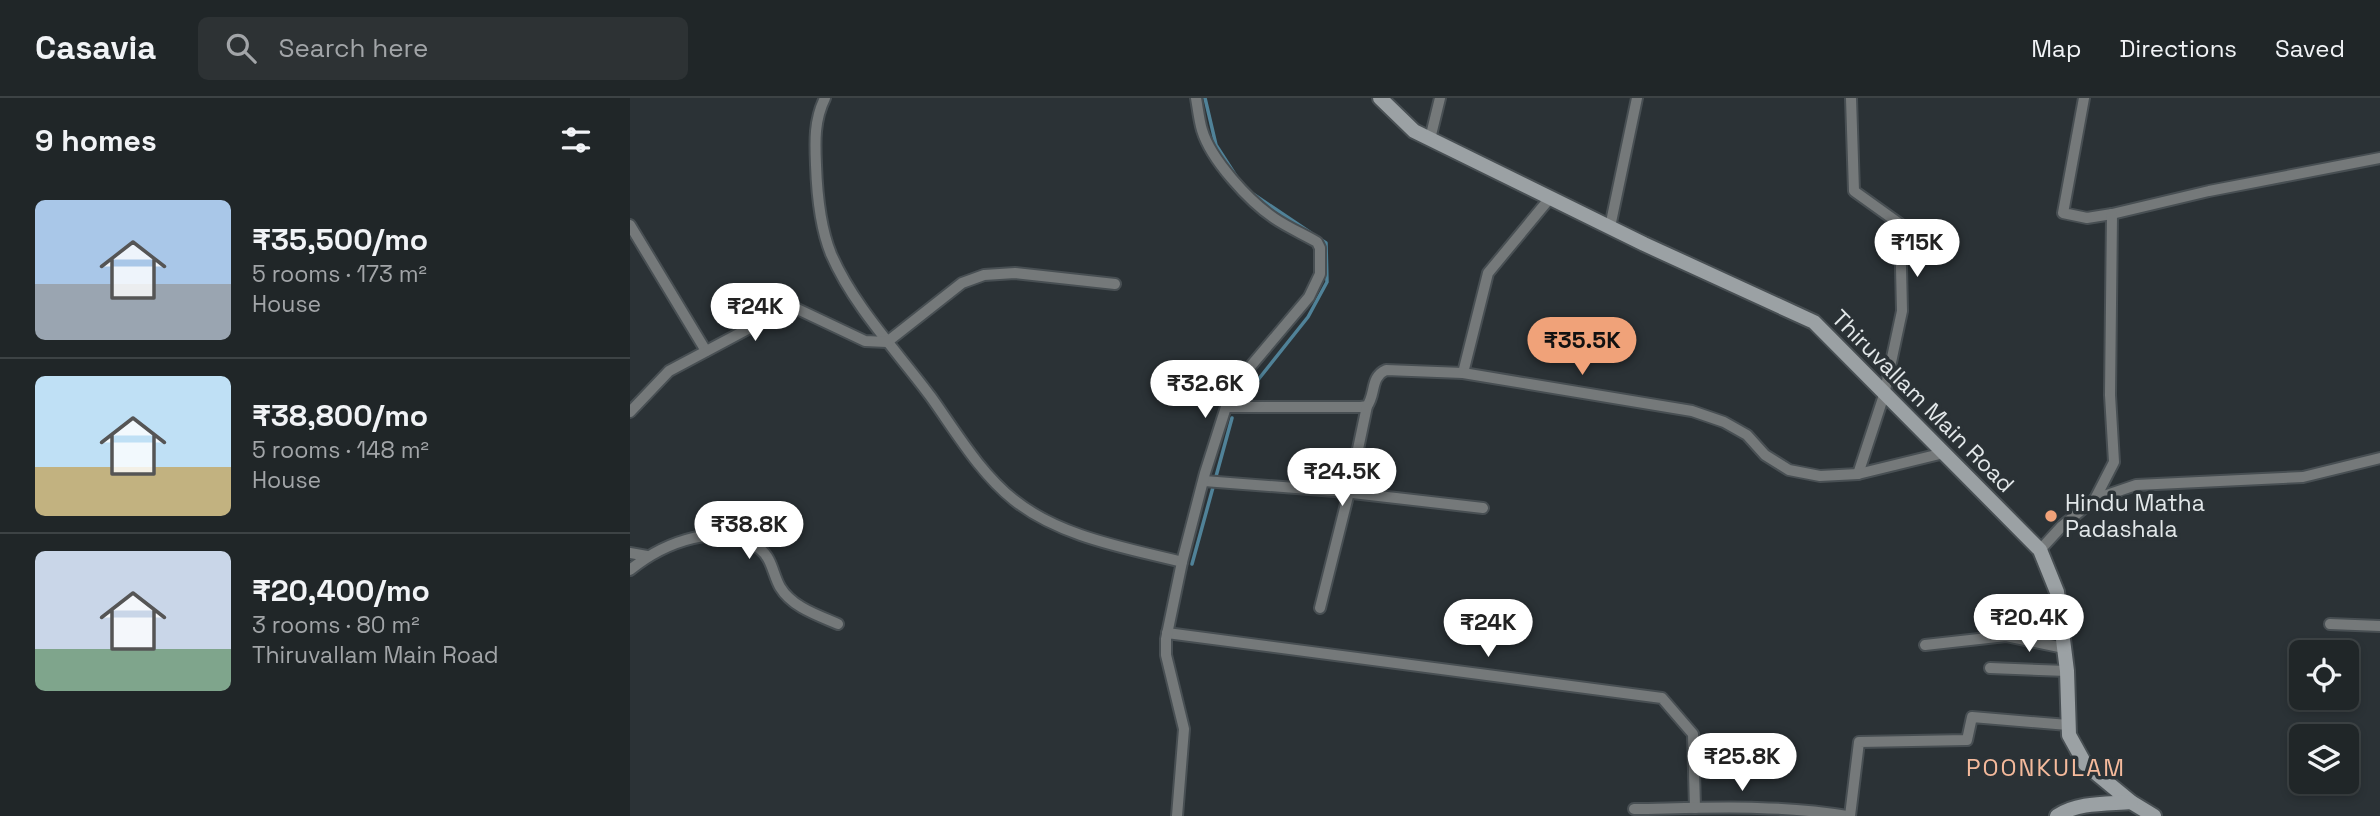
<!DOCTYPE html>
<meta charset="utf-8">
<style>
:root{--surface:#202628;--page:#2d3234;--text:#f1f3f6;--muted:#a2a5a8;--line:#3d4345;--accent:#f0a279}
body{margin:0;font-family:"Space Grotesk",sans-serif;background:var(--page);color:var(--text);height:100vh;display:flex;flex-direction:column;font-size:26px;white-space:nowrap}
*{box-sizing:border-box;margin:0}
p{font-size:23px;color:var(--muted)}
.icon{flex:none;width:38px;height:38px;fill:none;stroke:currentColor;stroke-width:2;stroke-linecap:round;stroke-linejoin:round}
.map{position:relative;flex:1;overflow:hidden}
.sheet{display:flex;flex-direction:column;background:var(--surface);width:630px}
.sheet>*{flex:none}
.buttons{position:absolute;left:1659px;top:542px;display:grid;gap:14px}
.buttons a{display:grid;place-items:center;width:70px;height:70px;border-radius:10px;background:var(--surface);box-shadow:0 4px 10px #0003,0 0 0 2px var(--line);font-size:35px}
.price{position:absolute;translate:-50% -60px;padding:0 16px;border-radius:24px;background:#fff;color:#222;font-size:23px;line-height:46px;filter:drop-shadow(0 2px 4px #0008)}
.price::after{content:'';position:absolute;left:50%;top:42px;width:21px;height:16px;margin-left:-10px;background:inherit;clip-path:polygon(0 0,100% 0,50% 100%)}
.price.selected{background:var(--accent);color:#111}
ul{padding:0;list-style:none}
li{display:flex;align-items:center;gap:21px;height:175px;padding:0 35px}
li+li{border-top:2px solid var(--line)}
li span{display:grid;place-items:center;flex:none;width:196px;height:140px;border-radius:10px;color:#555}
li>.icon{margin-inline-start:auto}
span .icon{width:84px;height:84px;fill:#fffc;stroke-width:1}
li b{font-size:30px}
h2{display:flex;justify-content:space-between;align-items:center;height:84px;padding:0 35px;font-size:30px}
header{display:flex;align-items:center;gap:42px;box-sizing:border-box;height:98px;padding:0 35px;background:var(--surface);border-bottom:2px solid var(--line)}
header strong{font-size:33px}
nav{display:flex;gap:38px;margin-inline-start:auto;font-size:24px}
.search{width:490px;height:63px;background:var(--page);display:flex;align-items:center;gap:18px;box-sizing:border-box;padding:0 24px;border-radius:10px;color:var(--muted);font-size:26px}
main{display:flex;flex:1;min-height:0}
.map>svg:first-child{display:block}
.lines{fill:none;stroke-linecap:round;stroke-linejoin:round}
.stream{stroke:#508298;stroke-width:3.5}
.street-casing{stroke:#484f53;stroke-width:14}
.secondary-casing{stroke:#484f53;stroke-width:18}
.street{stroke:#75797a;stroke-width:10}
.secondary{stroke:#9ba1a4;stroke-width:14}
.poi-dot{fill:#f0a279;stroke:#2b3236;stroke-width:2.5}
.labels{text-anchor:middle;stroke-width:7;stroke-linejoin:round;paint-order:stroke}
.street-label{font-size:23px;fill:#e2e7e9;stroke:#2b3236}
.poi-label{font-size:23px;fill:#e2e7e9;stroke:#2b3236;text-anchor:start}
.neighbourhood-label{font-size:24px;letter-spacing:2px;fill:#f5ba9c;stroke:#2b3236}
</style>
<header>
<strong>Casavia</strong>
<div class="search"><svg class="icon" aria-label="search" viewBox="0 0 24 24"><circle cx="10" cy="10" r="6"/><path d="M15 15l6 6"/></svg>Search here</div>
<nav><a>Map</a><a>Directions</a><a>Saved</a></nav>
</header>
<main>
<section class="sheet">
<h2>9 homes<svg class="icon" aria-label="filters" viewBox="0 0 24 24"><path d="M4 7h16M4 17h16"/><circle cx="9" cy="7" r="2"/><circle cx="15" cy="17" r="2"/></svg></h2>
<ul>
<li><span style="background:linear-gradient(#a9c7e8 60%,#9aa5b1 0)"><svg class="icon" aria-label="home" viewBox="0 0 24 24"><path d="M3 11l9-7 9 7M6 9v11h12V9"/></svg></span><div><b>₹35,500/mo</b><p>5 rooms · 173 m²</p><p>House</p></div></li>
<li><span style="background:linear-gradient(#bfe0f5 65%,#c2b280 0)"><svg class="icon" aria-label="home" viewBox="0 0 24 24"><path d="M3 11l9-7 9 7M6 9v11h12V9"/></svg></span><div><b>₹38,800/mo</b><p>5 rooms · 148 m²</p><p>House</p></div></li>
<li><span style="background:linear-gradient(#c9d6e8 70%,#7fa58c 0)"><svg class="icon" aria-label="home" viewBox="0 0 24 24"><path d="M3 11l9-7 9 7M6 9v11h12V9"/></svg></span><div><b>₹20,400/mo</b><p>3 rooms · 80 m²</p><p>Thiruvallam Main Road</p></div></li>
</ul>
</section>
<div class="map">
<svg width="1750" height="718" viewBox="0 0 1750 718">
<rect width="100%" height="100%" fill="#2b3236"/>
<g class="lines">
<g class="stream">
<polyline points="575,0 586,47 606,78"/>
<polyline points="623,96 681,135"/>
<polyline points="608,307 678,219 697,184 696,145 690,141"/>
<polyline points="562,466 602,320"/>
</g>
<defs>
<g id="street">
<path d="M195 0C184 22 185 44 186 67 187 97 190 129 201 156 224 209 267 253 301 299 326 334 350 375 384 402 430 439 497 450 552 464"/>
<polyline points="1221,0 1224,93 1270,126 1272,213 1254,297 1228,376"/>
<polyline points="1454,0 1433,115 1457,120 1482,116 1579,93 1750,60"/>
<polyline points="800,41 810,0"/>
<polyline points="0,127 76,253"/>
<polyline points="980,129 1007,0"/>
<polyline points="833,275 858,175 920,100"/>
<path d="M596 309H731L737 308C746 296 740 279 756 272L833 275 1062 313 1094 324 1117 337 1135 357 1159 372 1190 378 1228 376 1314 355"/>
<polyline points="0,314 39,273 161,208 235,243 257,244 332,185 354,177 385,175 485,186"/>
<polyline points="574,383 705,393 853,410"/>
<polyline points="1465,401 1484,364 1480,297 1482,116"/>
<polyline points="1410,452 1432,428 1465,401 1506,387 1673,379 1750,360"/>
<polyline points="0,455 17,458"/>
<path d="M0 472C33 445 91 421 130 451 142 460 143 477 150 489 162 509 187 517 208 526"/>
<polyline points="690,510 719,394 737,308"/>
<polyline points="1700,526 1750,528"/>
<polyline points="537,535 1032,600 1063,636 1065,710"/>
<polyline points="1295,547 1376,538 1434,550"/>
<polyline points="1360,570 1437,573"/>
<path d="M1004 711C1074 710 1147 706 1217 718"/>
<path d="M547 718 554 631 536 557V541L552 464 575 375 596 309 609 282 679 199 690 176V150L687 144C673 136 657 129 644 120 619 103 581 62 572 32 569 22 568 11 566 0"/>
<polyline points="1220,718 1229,644 1337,642 1342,619 1438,627"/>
</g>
<g id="secondary">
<polyline points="750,0 784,33 1014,146 1184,224 1410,452 1427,494 1437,573 1439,637 1455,666 1501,704 1524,718"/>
<path d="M1427 718C1448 704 1477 706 1501 704"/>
</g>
</defs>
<use href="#street" class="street-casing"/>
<use href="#secondary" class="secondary-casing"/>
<use href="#street" class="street"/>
<use href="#secondary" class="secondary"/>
</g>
<circle class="poi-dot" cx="1421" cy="418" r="7"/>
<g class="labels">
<g class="street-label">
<text transform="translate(1293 303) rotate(45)" y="8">Thiruvallam Main Road</text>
</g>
<g class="poi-label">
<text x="1435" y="413">Hindu Matha<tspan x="1435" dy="26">Padashala</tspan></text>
</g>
<g class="neighbourhood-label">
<text x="1416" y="678">POONKULAM</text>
</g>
</g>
</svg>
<div class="buttons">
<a><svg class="icon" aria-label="locate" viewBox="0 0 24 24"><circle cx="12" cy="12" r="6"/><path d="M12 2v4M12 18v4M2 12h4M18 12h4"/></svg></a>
<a><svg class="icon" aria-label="layers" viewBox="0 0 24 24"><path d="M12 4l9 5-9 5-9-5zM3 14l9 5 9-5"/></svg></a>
</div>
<b class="price" style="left:1287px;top:181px">₹15K</b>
<b class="price" style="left:125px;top:245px">₹24K</b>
<b class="price selected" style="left:952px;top:279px">₹35.5K</b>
<b class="price" style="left:575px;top:322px">₹32.6K</b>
<b class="price" style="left:712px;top:410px">₹24.5K</b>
<b class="price" style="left:119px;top:463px">₹38.8K</b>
<b class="price" style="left:1399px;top:556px">₹20.4K</b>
<b class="price" style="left:858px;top:561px">₹24K</b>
<b class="price" style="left:1112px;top:695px">₹25.8K</b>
</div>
</main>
